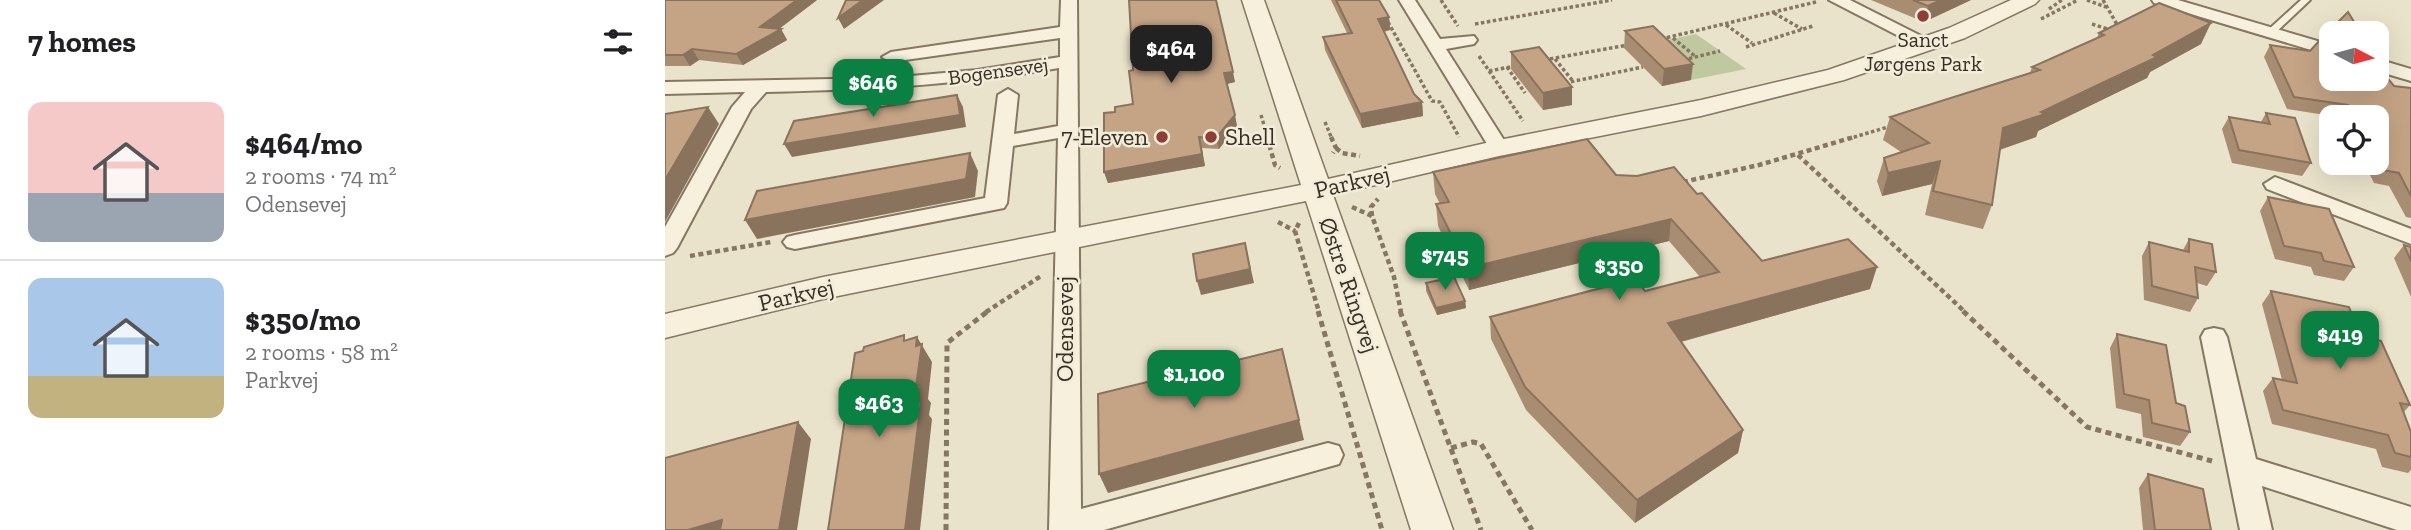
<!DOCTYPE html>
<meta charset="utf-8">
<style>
:root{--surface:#fff;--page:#f6f6f6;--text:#202124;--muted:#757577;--line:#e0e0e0;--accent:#0b8043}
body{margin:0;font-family:"Zilla Slab",serif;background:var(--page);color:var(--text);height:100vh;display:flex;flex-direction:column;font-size:26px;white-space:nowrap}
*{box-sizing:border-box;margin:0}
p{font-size:23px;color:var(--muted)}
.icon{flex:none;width:38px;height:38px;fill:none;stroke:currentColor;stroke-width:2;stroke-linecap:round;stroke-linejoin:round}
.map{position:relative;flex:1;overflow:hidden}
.sheet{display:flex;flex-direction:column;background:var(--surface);width:665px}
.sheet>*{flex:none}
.needle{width:46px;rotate:96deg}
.controls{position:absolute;left:1654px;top:21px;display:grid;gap:14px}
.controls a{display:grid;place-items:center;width:70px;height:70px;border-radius:14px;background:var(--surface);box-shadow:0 7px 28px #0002;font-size:35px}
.price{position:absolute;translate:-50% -60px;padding:0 16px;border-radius:14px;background:var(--accent);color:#fff;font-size:23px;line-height:46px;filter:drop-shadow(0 2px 4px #0008)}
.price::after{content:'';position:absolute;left:50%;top:42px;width:21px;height:16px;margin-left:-10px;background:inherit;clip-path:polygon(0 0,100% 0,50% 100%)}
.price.on{background:#222;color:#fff}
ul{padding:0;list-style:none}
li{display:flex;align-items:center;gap:21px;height:175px;padding:0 28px}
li+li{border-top:2px solid var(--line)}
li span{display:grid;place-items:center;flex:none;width:196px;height:140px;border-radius:14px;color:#555}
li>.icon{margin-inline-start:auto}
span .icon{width:84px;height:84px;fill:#fffc;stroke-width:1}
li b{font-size:30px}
h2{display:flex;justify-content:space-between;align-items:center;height:84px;padding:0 28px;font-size:30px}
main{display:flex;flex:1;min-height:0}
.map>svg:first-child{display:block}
.green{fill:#c0c89f}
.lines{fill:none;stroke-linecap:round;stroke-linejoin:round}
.service-casing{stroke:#857761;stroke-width:4}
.minor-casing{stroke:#857761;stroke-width:4}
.tertiary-casing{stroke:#857761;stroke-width:3}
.path-far2{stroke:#857761;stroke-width:3.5;stroke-dasharray:3.5 2.5;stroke-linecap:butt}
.path-far1{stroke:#857761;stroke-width:4.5;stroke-dasharray:5 3.5;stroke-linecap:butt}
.path{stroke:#857761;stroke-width:5;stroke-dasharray:6 4.5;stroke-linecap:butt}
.service{fill:#f6f0dd;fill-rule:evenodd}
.minor{fill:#f6f0dd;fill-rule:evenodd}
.tertiary{fill:#f6f0dd;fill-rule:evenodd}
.wall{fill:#a98d72}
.shaded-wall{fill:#89735d}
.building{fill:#c4a485;stroke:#89735d;stroke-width:2}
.poi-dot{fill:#8e3e37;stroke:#f2edda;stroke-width:2.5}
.labels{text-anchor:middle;stroke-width:5;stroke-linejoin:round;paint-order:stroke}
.far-poi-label{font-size:21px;fill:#382e22;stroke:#f2edda}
.far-street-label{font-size:21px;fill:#382e22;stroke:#f2edda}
.poi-label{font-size:24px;fill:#382e22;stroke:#f2edda;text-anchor:end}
.street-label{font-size:24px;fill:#382e22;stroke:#f2edda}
</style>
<main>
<section class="sheet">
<h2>7 homes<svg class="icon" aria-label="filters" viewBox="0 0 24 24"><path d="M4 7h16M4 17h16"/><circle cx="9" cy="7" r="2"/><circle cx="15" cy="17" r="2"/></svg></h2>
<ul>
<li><span style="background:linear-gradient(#f6c9c9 65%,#9aa5b1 0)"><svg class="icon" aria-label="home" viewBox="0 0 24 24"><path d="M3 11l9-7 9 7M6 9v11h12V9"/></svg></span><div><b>$464/mo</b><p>2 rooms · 74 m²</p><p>Odensevej</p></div></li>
<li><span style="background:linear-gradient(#a9c7e8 70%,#c2b280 0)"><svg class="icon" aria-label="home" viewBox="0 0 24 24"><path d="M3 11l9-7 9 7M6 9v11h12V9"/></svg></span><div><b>$350/mo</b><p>2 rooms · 58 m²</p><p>Parkvej</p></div></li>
</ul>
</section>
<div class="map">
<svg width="1746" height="530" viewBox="0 0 1746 530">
<rect width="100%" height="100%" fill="#eae3cb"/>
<polygon class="green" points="1031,34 1081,69 1026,80 987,43"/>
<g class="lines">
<defs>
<polygon id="service" points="1636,0 1645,0 1608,35 1602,35 1602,31"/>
<g id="minor">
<path d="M396 0H412L416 509 663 443 674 446 678 455 674 464 439 530H384L393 138 348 146 342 203 339 208 130 249 122 247 118 242 122 237 130 235 320 198 333 95 343 89 353 95 349 134 393 126 394 68C293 85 203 90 101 92L86 109 12 248 8 253 0 256V227L67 107 80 92 0 94V82L224 78 312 70 395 57V38L226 62 217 57 226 52 395 27Z"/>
<polygon points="734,0 750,0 775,39 809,36 812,40 809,44 781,49 844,148 841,152 827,152"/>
<polygon points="1164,0 1185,0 1270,43 1261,48 1255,47"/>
<polygon points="1487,0 1513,0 1666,45 1666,56 1489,3"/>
<polygon points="1712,59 1746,69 1746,81 1712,71"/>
<polygon points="1610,177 1746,229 1746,244 1602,189 1599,184"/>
<polygon points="1549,328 1558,330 1562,337 1591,459 1746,507 1746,530 1732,530 1597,486 1607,530 1575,530 1536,337 1540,330"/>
</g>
<polygon id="tertiary" points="577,0 599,0 663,179 834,140 1036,100 1163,70 1284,28 1346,0 1374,0 1370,4 1300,38 1179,80 1036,116 834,156 668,195 788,530 746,530 641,201 158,299 0,338 0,314 158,277 636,185"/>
</defs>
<use href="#service" class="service-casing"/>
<use href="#minor" class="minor-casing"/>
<use href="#tertiary" class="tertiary-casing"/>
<g class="path-far2">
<polyline points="776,0 793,26"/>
<polyline points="1422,0 1441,7"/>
<polyline points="1438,0 1454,28"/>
<polyline points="1384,9 1397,0"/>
<polyline points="1109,13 1137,29"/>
<polyline points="1376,19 1413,0"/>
<polyline points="723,22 767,101 775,102 794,137"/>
<polyline points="810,24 947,0"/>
<polyline points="1427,24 1446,30"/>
<polyline points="1061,25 1087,43"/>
<polyline points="1008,38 1031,57"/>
<polyline points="996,39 1151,2"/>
<polyline points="1081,47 1148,26"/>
<polyline points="814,56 858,121"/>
<polyline points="890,59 907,80"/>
<polyline points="879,60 963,45"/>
<polyline points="1018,60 1055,51"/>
<polyline points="842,67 860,93"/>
<polyline points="824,71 850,66"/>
<polyline points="900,83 978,67"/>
<polyline points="596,115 603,139"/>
<polyline points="660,122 667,139"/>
<polyline points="1183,139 1226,126"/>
</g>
<g class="path-far1">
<polyline points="602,137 610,165 615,168"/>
<polyline points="666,137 671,148 668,153"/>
<polyline points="671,148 677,153 695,156"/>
<polyline points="1133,155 1300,312"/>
<polyline points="1018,182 1094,165 1189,137"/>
<polyline points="687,207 707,216 729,277 736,312"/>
<polyline points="707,216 706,207 713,199"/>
<polyline points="613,222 630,231"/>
<polyline points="634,223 630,231 654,312"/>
<polyline points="25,256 106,242"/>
<polyline points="321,312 376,276"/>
</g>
<g class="path">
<polyline points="653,311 717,530"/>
<polyline points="735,311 816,530"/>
<polyline points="1298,311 1422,427 1547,461"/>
<polyline points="786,448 808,442 816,444 867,530"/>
<polyline points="281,530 282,343 323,311"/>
</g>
<use href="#service" class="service"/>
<use href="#minor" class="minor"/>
<use href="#tertiary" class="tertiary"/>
</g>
<g class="wall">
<polygon points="0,0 152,0 113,29 116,29 122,40 78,65 34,60 25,66 0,66"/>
<polygon points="666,0 714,0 724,17 725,30 719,32 749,94 757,102 758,116 697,128 660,50 658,37 682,33"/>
<polygon points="1206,0 1306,0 1259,22"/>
<polygon points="1666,29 1696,33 1666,33 1666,43 1660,40"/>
<polygon points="960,31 1026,80 997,86 959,48"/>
<polygon points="1434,33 1536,44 1485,72 1482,78 1373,131 1371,137 1335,150 1327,205 1318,229 1260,215 1267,184 1217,196 1212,181 1219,158 1236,152 1218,140 1225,117 1365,73 1367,67 1432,38"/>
<polygon points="1605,45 1724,80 1729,86 1746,88 1746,218 1741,217 1724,186 1709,183 1699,163 1712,163 1712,117 1673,117 1622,109 1599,57"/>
<polygon points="846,52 907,87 907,105 878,110 846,69"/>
<polygon points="464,71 570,82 562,84 572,126 554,149 537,148 540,166 443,183 439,172 450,112 468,104"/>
<polygon points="1601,113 1646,163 1637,176 1567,163 1557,129 1564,117 1596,122"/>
<polygon points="768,172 951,175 1032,194 1097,261 1205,289 1016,342 1078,430 1073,453 970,523 861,410 826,339 825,317 980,291 1035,277 1004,241 804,290 773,226 771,204 775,204 770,194"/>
<polygon points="1603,197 1689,267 1679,281 1649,275 1646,267 1610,259 1595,211"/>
<polygon points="1524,239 1551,272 1542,286 1532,283 1533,298 1525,312 1479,300 1477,256 1484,242 1518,250"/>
<polygon points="1739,245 1746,247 1746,297 1729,258"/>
<polygon points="761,283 800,301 801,308 772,315 761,291"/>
<polygon points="1606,291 1696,337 1745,405 1739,412 1746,432 1746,470 1743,473 1717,467 1711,449 1607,424 1598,391 1608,378 1617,380 1597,304"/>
<polygon points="1452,334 1511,403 1525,432 1515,446 1478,437 1476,414 1451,408 1445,348"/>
<polygon points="1483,474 1546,530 1478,530 1474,488"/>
</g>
<g class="shaded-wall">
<polygon points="132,0 152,0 105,36 116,29 122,40 78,65 71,54 95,27"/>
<polygon points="198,0 219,0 179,29 173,18"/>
<polygon points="1276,0 1306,0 1259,22 1263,6"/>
<polygon points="724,17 725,30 714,32 713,19"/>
<polygon points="1546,23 1536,44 1485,72 1482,78 1373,131 1371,137 1330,151 1338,128 1376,112 1488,55"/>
<polygon points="27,49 34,60 25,66 18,55"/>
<polygon points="1028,64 1026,80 997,86 999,69"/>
<polygon points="568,72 570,82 561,84 559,73"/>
<polygon points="907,87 907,105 878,110 878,93"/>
<polygon points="292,95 298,107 301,127 127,157 119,144"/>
<polygon points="757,102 758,116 697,128 695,114"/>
<polygon points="43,107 54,124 0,222 0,180"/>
<polygon points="570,115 572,126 554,149 551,138"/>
<polygon points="534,137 540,166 443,183 439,172"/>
<polygon points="305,153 313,171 310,197 92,239 80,220"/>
<polygon points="1275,161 1267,184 1217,196 1223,173"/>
<polygon points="1006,219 1004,241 804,290 803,268"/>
<polygon points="580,243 589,283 536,295 532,281"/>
<polygon points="1212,267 1205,289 1000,346 1003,323"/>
<polygon points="800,301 801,308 772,315 771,308"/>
<polygon points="252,337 267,362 263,399 266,403 264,415 267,419 255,530 240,530 253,402 251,386 251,346"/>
<polygon points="617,349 639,440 443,493 434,474"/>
<polygon points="133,422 146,439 132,530 114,530"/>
<polygon points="1078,430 1073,453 970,523 972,500"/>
<polygon points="57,520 67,530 23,530"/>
</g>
<g class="building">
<polygon points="0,0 132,0 95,27 116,29 71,54 27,49 18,55 0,55"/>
<polygon points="181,0 198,0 173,18"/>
<polygon points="464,0 551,0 568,72 559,73 570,115 551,138 534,137 537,154 439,172 439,113 450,112 450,107 468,104 464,71 468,70"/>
<polygon points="671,0 714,0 724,17 713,19 749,94 757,102 695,114 658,37 687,33"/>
<polygon points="1248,0 1276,0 1263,6"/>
<polygon points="1494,3 1546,23 1488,55 1492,57 1376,112 1380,114 1338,128 1327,205 1268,191 1275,161 1223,173 1219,158 1264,143 1225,117 1375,70 1367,67 1439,35 1434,33"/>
<polygon points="1683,12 1696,33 1675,33 1675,32 1666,29"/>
<polygon points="988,26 1028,64 999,69 960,31"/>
<polygon points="1654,41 1666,44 1666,79 1712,79 1712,59 1724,80 1729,86 1746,88 1746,196 1734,173 1718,170 1712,158 1712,117 1689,117 1683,105 1629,97 1605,45 1645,51"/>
<polygon points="874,47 907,87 878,93 846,52"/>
<polygon points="292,95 295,115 119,144 129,121"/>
<polygon points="43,107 0,180 0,114"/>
<polygon points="1601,113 1630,118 1646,163 1574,150 1564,117 1605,124"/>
<polygon points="922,139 951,175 972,176 1009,167 1032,194 1037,193 1097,261 1183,239 1212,267 1003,323 1078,430 972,500 860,387 825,317 971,279 980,291 1054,272 1006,219 803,268 771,204 784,202 768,172"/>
<polygon points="305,153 301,179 80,220 92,191"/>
<polygon points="1603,197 1664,209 1689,267 1659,261 1656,253 1619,246"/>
<polygon points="1524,239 1547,244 1551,272 1530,267 1533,298 1487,286 1484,242 1524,252"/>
<polygon points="580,243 585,269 532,281 528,254"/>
<polygon points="1739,245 1746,247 1746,261"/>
<polygon points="789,277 800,301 771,308 761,283"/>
<polygon points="1606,291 1684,307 1696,337 1716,341 1745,405 1735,403 1746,432 1746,457 1730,453 1723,435 1618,410 1608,378 1632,383"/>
<polygon points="1452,334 1501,345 1511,403 1520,406 1525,432 1487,423 1484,400 1459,394"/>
<polygon points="239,335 239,341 252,337 251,346 257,344 251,386 255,385 253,402 256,401 240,530 163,530 190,353 198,351 199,347"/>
<polygon points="617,349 634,420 434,474 433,394"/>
<polygon points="133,422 114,530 55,530 57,520 23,530 0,530 0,458"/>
<polygon points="1483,474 1538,489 1546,530 1490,530"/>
</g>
<g class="poi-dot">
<circle cx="1258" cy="16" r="7"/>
<circle cx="497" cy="137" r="7"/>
<circle cx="546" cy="137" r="7"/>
</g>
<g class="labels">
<g class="far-poi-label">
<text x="1258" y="47">Sanct<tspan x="1258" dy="24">Jørgens Park</tspan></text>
</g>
<g class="far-street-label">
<text transform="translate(333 71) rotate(-8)" y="7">Bogensevej</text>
</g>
<g class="poi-label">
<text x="483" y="145">7-Eleven</text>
<text x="560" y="145" text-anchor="start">Shell</text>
</g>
<g class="street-label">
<text transform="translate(687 182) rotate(-13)" y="8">Parkvej</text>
<text transform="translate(684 285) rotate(71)" y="8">Østre Ringvej</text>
<text transform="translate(131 295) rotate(-13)" y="8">Parkvej</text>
<text transform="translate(400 329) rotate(-90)" y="8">Odensevej</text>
</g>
</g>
</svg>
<div class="controls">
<a><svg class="needle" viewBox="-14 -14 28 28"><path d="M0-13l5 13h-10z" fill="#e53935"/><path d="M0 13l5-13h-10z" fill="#757577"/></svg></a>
<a><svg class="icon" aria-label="locate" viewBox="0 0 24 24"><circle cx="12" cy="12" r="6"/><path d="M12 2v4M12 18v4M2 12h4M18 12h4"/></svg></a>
</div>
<b class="price on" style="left:506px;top:85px">$464</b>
<b class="price" style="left:208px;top:119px">$646</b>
<b class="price" style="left:780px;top:292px">$745</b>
<b class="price" style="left:954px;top:302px">$350</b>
<b class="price" style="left:1675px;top:371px">$419</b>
<b class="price" style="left:529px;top:410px">$1,100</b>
<b class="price" style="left:214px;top:439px">$463</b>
</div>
</main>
